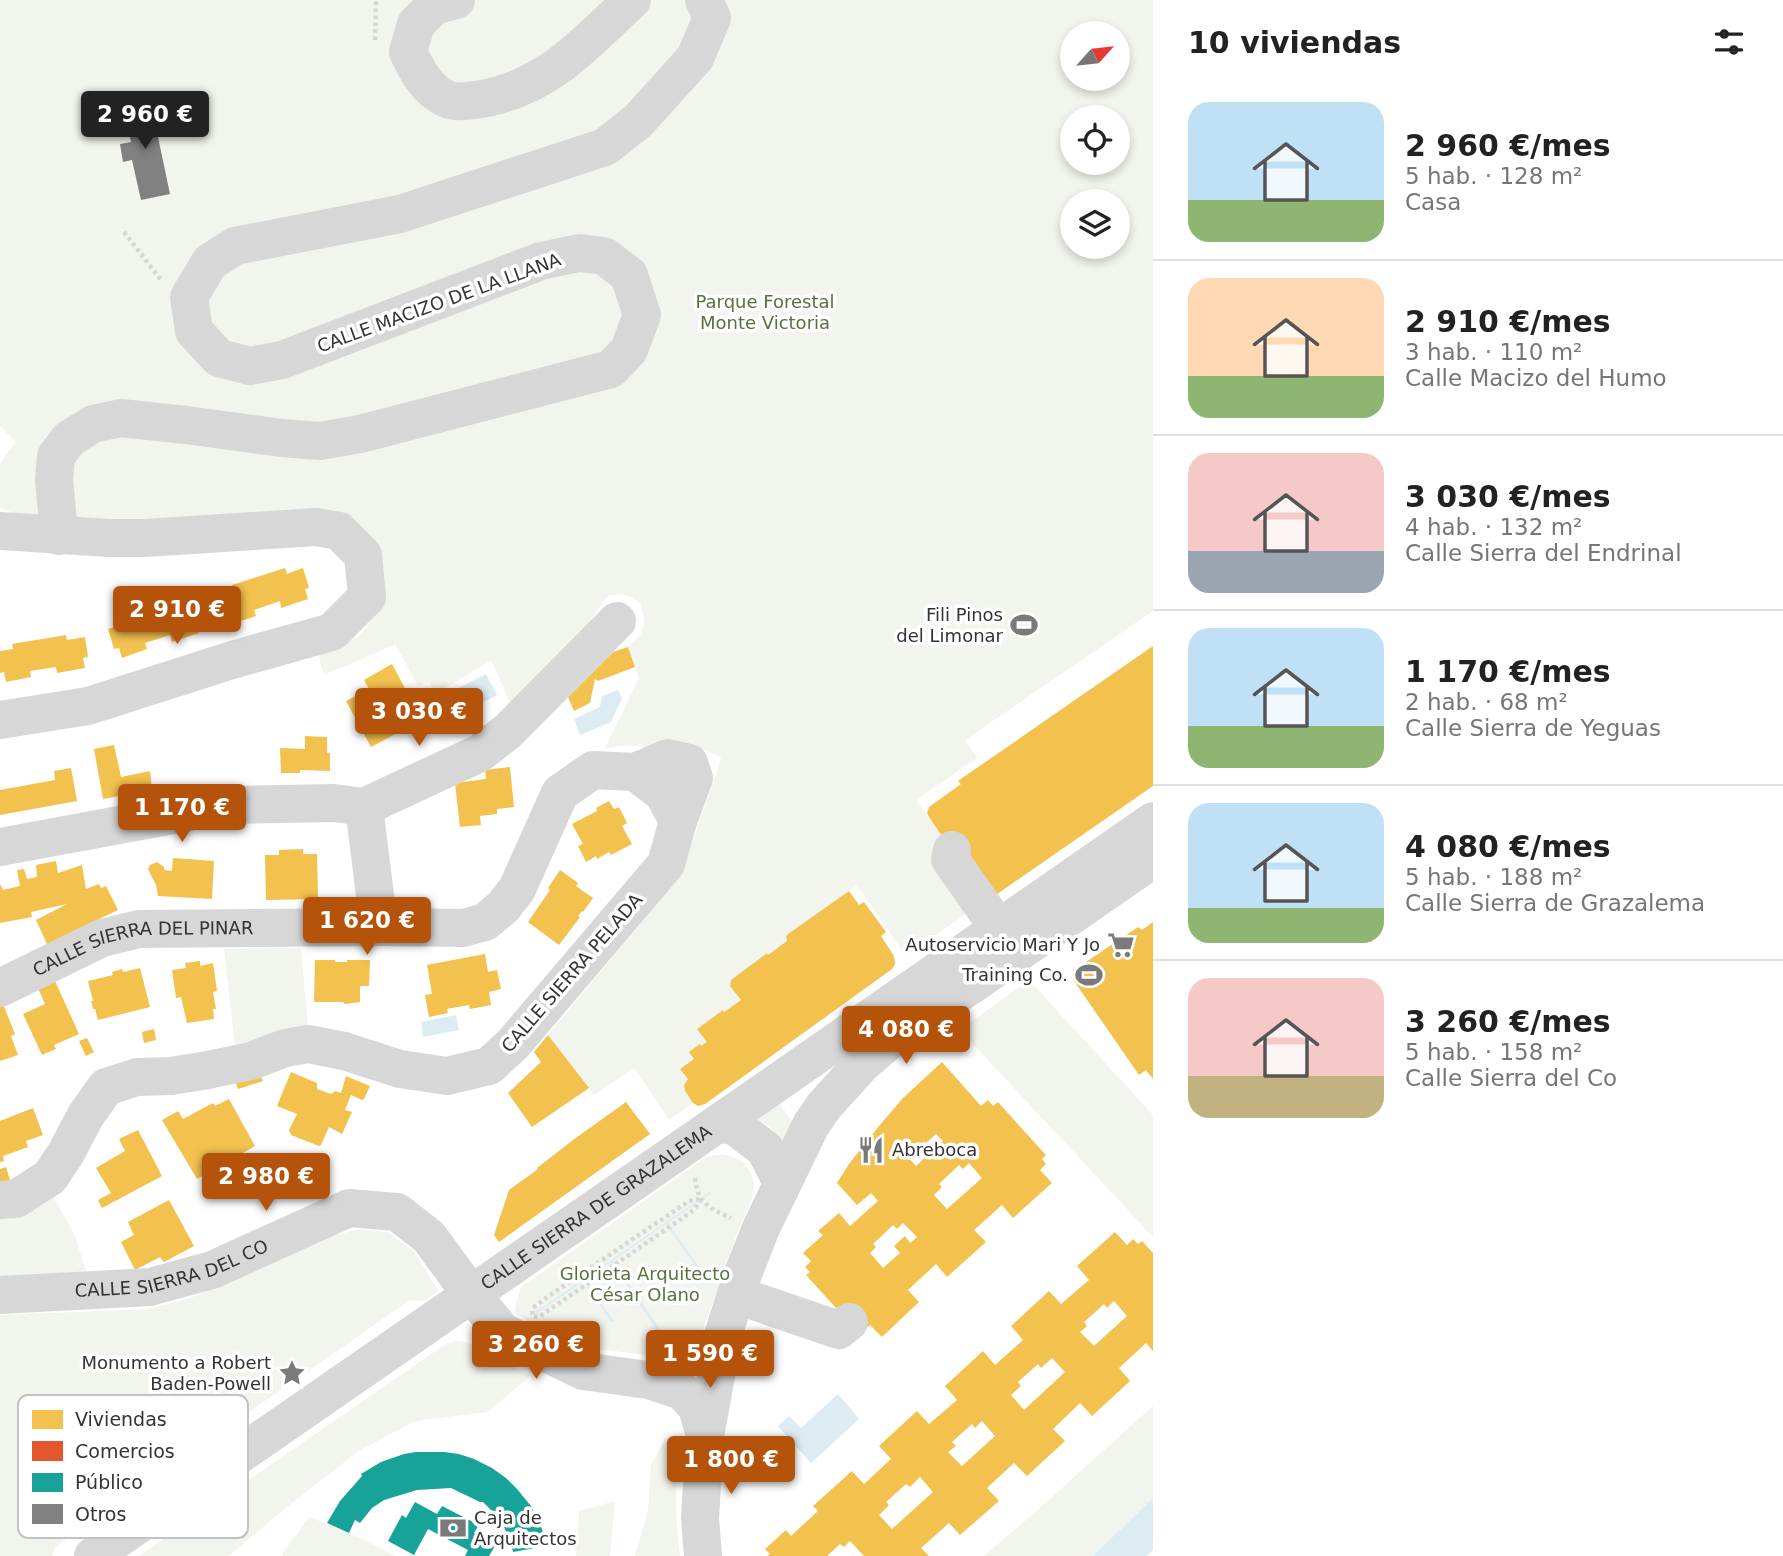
<!DOCTYPE html>
<html lang="es">
<meta charset="utf-8">
<style>
:root{--surface:#fff;--page:#f6f6f6;--text:#222;--muted:#767676;--line:#e0e0e0;--accent:#b45309}
body{margin:0;font-family:"DejaVu Sans",sans-serif;background:var(--page);color:var(--text);height:100vh;display:flex;flex-direction:column;font-size:26px;white-space:nowrap}
*{box-sizing:border-box;margin:0}
p{font-size:23px;color:var(--muted)}
.icon{flex:none;width:38px;height:38px;fill:none;stroke:currentColor;stroke-width:2;stroke-linecap:round;stroke-linejoin:round}
.map{position:relative;flex:1;overflow:hidden}
.panel{display:flex;flex-direction:column;background:var(--surface);width:630px}
.panel>*{flex:none}
.needle{width:46px;rotate:63deg}
.buttons{position:absolute;left:1060px;top:21px;display:grid;gap:14px}
.buttons a{display:grid;place-items:center;width:70px;height:70px;border-radius:50%;background:var(--surface);box-shadow:0 4px 10px #0003;font-size:35px}
.price{position:absolute;translate:-50% -60px;padding:0 16px;border-radius:7px;background:var(--accent);color:#fff;font-size:23px;line-height:46px;filter:drop-shadow(0 2px 4px #0008)}
.price::after{content:'';position:absolute;left:50%;top:42px;width:21px;height:16px;margin-left:-10px;background:inherit;clip-path:polygon(0 0,100% 0,50% 100%)}
.price.current{background:#222;color:#fff}
ul{padding:0;list-style:none}
li{display:flex;align-items:center;gap:21px;height:175px;padding:0 35px}
li+li{border-top:2px solid var(--line)}
li span{display:grid;place-items:center;flex:none;width:196px;height:140px;border-radius:21px;color:#555}
li>.icon{margin-inline-start:auto}
span .icon{width:84px;height:84px;fill:#fffc;stroke-width:1}
li b{font-size:30px}
h2{display:flex;justify-content:space-between;align-items:center;height:84px;padding:0 35px;font-size:30px}
main{display:flex;flex:1;min-height:0}
.map>svg:first-child{display:block}
.green{fill:#f1f5ed;fill-rule:evenodd}
.water{fill:#ddebf3}
.homes{fill:#f2c14e;fill-rule:evenodd}
.shops{fill:#e4572e}
.public{fill:#17a398}
.building{fill:#818181}
.lines{fill:none;stroke-linecap:round;stroke-linejoin:round}
.path{stroke:#d6d6d6;stroke-width:4.5;stroke-dasharray:3.5 3.5;stroke-linecap:butt}
.minor{stroke:#d7d7d7;stroke-width:38}
.labels{text-anchor:middle;stroke-width:7;stroke-linejoin:round;paint-order:stroke}
.park-label{font-size:18px;fill:#56703f;stroke:#fff}
.street-label{font-size:18px;fill:#333;stroke:#fff}
.poi-label{font-size:18px;fill:#333;stroke:#fff;text-anchor:end}
.key{fill:#fff;stroke:#c2c2c2;stroke-width:2}
.key-label{font-size:19px;fill:#333}
</style>
<main>
<div class="map">
<svg width="1153" height="1556" viewBox="0 0 1153 1556">
<rect width="100%" height="100%" fill="#fff"/>
<g class="green">
<path d="M0 0H1153V611L965 740 977 758 916 800 947 843 974 908 906 956 857 885 788 934 786 936 787 941 768 955 766 953 731 980 730 986 741 1000 724 1012 722 1010 698 1028 707 1042 701 1046 700 1045 694 1059 680 1069 688 1079 684 1085 685 1091 693 1103 669 1120 634 1068 594 1095 548 1035 680 876 715 778 721 757 692 745 646 753 642 746H623L605 748 639 678 628 647C646 632 646 626 641 604 627 594 624 592 606 597L590 622 512 707 491 660 435 694 429 681 418 686 395 644 346 666 324 674 318 655 360 636 374 617 364 534 113 524 13 513 0 507V463L16 442 0 426ZM1073 33H1118V79H1073ZM1073 117H1118V163H1073ZM1073 201H1118V247H1073Z"/>
<polygon points="301,948 308,1027 285,1028 235,1047 224,949"/>
<polygon points="1029,980 1153,1115 1153,1237 960,1030"/>
<path d="M776 1098 797 1129 791 1140 782 1141C775 1133 769 1123 759 1121L757 1117Z"/>
<path d="M721 1154C738 1157 751 1164 754 1184 755 1198 745 1213 740 1225 727 1263 713 1301 700 1338L690 1352 661 1357 591 1348 539 1327 514 1313 520 1288 705 1158Z"/>
<polygon points="54,1197 75,1236 88,1277 0,1279 0,1219 24,1217"/>
<polygon points="360,1229 387,1232 414,1251 438,1291 424,1301 410,1300 55,1547 52,1556 0,1556 0,1315 150,1309 190,1298 332,1236"/>
<polygon points="456,1341 465,1342 474,1346 529,1375 528,1378 488,1412 415,1421 360,1450 288,1506 229,1556 139,1556 447,1343"/>
<polygon points="1153,1406 1153,1498 1093,1556 984,1556 1040,1508"/>
<path d="M665 1439 681 1440C674 1479 675 1517 680 1556H635L648 1511 651 1465Z"/>
<polygon points="615,1501 610,1556 576,1556 579,1511"/>
<polygon points="310,1517 349,1533 395,1556 283,1556 282,1554"/>
</g>
<g class="water">
<polygon points="486,674 497,695 456,716 445,695"/>
<polygon points="618,690 622,698 611,722 580,735 574,719 600,707 602,696"/>
<polygon points="456,1015 459,1030 423,1037 421,1022"/>
<polygon points="710,1192 711,1193 668,1223 706,1277 705,1280 702,1280 703,1277 666,1224 613,1261 670,1343 670,1346 667,1346 611,1262 585,1280 612,1319 614,1320 614,1322 611,1322 584,1281 539,1312 538,1314 535,1313 536,1310 538,1310"/>
<polygon points="838,1394 859,1419 811,1463 778,1426 789,1416 801,1428"/>
<polygon points="1153,1498 1153,1550 1147,1556 1093,1556"/>
</g>
<g class="homes">
<polygon points="285,568 287,574 303,568 309,588 305,589 308,599 281,608 280,601 254,610 256,616 232,624 228,614 224,615 218,595 234,590 232,585"/>
<polygon points="175,602 177,607 194,602 200,621 195,623 199,633 172,642 170,635 145,643 147,649 122,658 119,648 114,649 108,629 124,624 123,619"/>
<polygon points="66,635 67,640 85,637 88,657 83,658 85,668 57,673 56,667 30,671 31,677 6,682 4,672 0,673 0,651 13,649 12,644"/>
<polygon points="1153,646 1153,786 990,899 958,860 929,817 927,813 929,807 961,784 958,781"/>
<polygon points="628,647 635,667 598,681 595,679 590,703 574,711 568,697 613,652"/>
<polygon points="392,664 409,696 396,703 402,714 422,703 429,716 371,747 346,701 369,689 364,680"/>
<polygon points="305,736 327,737 327,753 330,753 330,771 300,770 300,773 281,773 280,748 305,749"/>
<polygon points="114,745 121,777 150,771 152,790 103,799 94,749"/>
<polygon points="510,767 514,807 497,809 497,814 480,816 481,825 460,827 455,783 486,779 485,770"/>
<polygon points="71,768 77,801 0,815 0,790 55,780 54,771"/>
<polygon points="609,801 614,809 619,807 627,823 622,826 632,844 611,855 609,852 597,859 596,856 586,862 578,846 583,844 572,824 597,811 596,808"/>
<polygon points="303,849 303,854 317,854 318,899 266,900 265,855 279,855 279,850"/>
<polygon points="173,858 214,861 212,899 158,896 156,885 148,869 150,865 157,862 164,867 164,870 172,871"/>
<polygon points="56,861 58,873 82,865 86,889 99,884 101,888 106,886 118,910 47,944 36,920 67,904 31,912 32,917 0,923 0,884 3,890 20,886 17,870 24,869 27,879 37,877 36,865"/>
<polygon points="560,870 578,883 576,886 593,898 583,912 582,911 578,916 580,917 559,945 528,922 550,890 548,888"/>
<polygon points="849,891 859,905 864,902 886,932 881,936 894,956 895,964 892,969 705,1104 698,1106 693,1103 685,1091 684,1085 688,1079 680,1069 694,1059 689,1052 700,1044 701,1046 707,1042 697,1029 723,1010 724,1012 741,1000 730,986 731,980 767,953 768,955 787,941 786,936 788,934"/>
<polygon points="1153,922 1153,1079 1146,1070 1139,1075 1074,981 1085,973 1080,966 1138,927 1142,930"/>
<polygon points="485,954 488,972 497,970 501,989 489,992 491,1005 470,1009 469,1005 447,1009 448,1013 429,1017 425,995 432,994 427,965"/>
<polygon points="315,960 335,960 335,962 347,962 347,960 370,960 369,986 360,986 360,1002 345,1004 343,1002 314,1002"/>
<polygon points="200,961 200,966 213,963 217,991 213,992 216,1009 213,1009 214,1019 187,1023 181,997 176,998 172,970 186,968 185,963"/>
<polygon points="140,968 150,1007 98,1020 95,1009 93,1009 91,1001 93,1001 88,981 113,975 112,972 122,969 123,972"/>
<polygon points="55,981 79,1034 54,1045 56,1049 42,1055 23,1014 45,1004 38,988"/>
<polygon points="3,1004 15,1034 11,1036 18,1055 0,1061 0,1006"/>
<polygon points="154,1029 156,1040 144,1043 142,1032"/>
<polygon points="548,1035 589,1088 532,1127 508,1093 541,1062 534,1052"/>
<polygon points="87,1038 94,1052 86,1056 79,1041"/>
<path d="M942 1062 981 1106 988 1100 993 1106 998 1102 1024 1131 1046 1155 1042 1159 1046 1164 1040 1170 1052 1183 1013 1218 1002 1205 974 1230 986 1242 947 1277 936 1264 908 1290 919 1302 882 1337 870 1325 864 1330 855 1329 806 1275 810 1272 805 1267 811 1261 803 1253 823 1235 818 1231 839 1213 850 1226 878 1201 871 1193 857 1205 837 1183 849 1164 879 1126 903 1098ZM936 1134 943 1141 916 1166 909 1158ZM969 1163 982 1178 947 1209 934 1195 942 1187 939 1184 959 1165 963 1169ZM903 1223 917 1237 910 1243 905 1236 894 1246 900 1253 883 1268 870 1253 876 1247 873 1244 893 1225 897 1229Z"/>
<polygon points="291,1072 317,1083 317,1089 331,1094 335,1091 341,1093 346,1076 370,1086 364,1099 362,1100 351,1095 345,1110 352,1112 342,1134 329,1127 321,1145 319,1146 291,1135 289,1130 297,1114 277,1106"/>
<polygon points="260,1073 263,1081 238,1089 235,1081"/>
<polygon points="229,1099 255,1146 197,1179 162,1120 178,1111 183,1119 213,1103 215,1106"/>
<polygon points="626,1102 650,1134 499,1242 494,1235 509,1190 538,1169 537,1168 573,1140"/>
<polygon points="33,1108 43,1135 26,1141 28,1147 3,1156 4,1161 0,1162 0,1121"/>
<polygon points="138,1130 162,1176 102,1208 98,1200 111,1193 96,1168 125,1151 119,1139"/>
<polygon points="6,1167 10,1180 0,1184 0,1169"/>
<polygon points="169,1200 194,1246 164,1262 160,1257 135,1270 121,1242 134,1235 128,1222"/>
<path d="M1115 1232 1127 1245 1133 1239 1138 1244 1142 1241 1153 1253V1351L1146 1343 1119 1368 1130 1381 1092 1416 1080 1403 1053 1429 1065 1441 1027 1476 1014 1463 987 1488 999 1501 960 1535 949 1523 921 1548 929 1556H864L850 1541 844 1547 840 1544 827 1556H767L770 1554 765 1549 786 1530 791 1536 818 1511 813 1506 852 1471 864 1484 891 1459 879 1446 917 1411 929 1424 957 1400 945 1386 983 1351 995 1365 1023 1340 1011 1326 1049 1291 1061 1304 1089 1280 1077 1266ZM1114 1301 1127 1316 1094 1346 1080 1332 1087 1326 1084 1322 1104 1304 1107 1308ZM1052 1358 1065 1372 1024 1410 1011 1395 1021 1386 1018 1382 1038 1364 1041 1368ZM982 1421 995 1436 962 1466 948 1452 956 1446 952 1442 972 1424 975 1428ZM920 1477 933 1492 892 1529 879 1515 889 1505 886 1502 906 1484 910 1487Z"/>
</g>
<polygon class="shops" points="941,1026 947,1036 929,1048 923,1039"/>
<g class="public">
<polygon points="416,1452 444,1452 459,1454 474,1459 492,1468 506,1478 517,1489 531,1506 542,1529 546,1546 513,1552 510,1540 504,1527 493,1512 483,1502 480,1502 451,1488 417,1490 384,1500 372,1508 360,1523 355,1520 349,1533 327,1523 340,1501 362,1476 361,1474 381,1462 404,1454"/>
<polygon points="415,1502 437,1514 442,1506 479,1525 474,1533 496,1544 489,1556 465,1556 468,1550 428,1529 414,1555 388,1541 402,1515 406,1518"/>
</g>
<polygon class="building" points="150,99 170,194 141,200 132,160 123,162 120,144 131,142 123,105"/>
<g class="lines">
<g class="path">
<polyline points="375,40 376,0"/>
<polyline points="124,232 161,280"/>
<path d="M695 1178C697 1202 710 1209 731 1218"/>
<polygon points="701,1199 694,1210 539,1317 532,1316 533,1308 546,1298 689,1201"/>
</g>
<g class="minor">
<path d="M456 0 434 6 416 24 408 52C417 71 428 92 449 100 460 103 476 100 487 98 552 84 585 43 632 0"/>
<polyline points="0,531 109,538 145,538 316,527 339,531 363,555 367,597 332,632 232,660 88,706 0,720"/>
<polyline points="59,536 54,478 56,456 69,439 93,424 121,418 186,425 282,438 320,441 360,434 611,369 629,350 642,315 629,275 604,256 579,253 541,261 282,360 250,366 219,358 194,331 189,297 210,262 235,246 400,214 605,147 638,121 695,58 712,18 704,0"/>
<polyline points="635,772 668,758 689,763 694,778 678,821"/>
<polyline points="0,847 227,805 334,803 364,807"/>
<polyline points="952,850 950,859 999,929"/>
<polyline points="379,927 364,807 480,753 508,731 617,621"/>
<path id="s1" d="M0 988 102 938 139 929 379 927 463 928 485 922 503 907 517 889 560 793 593 770 635 772 663 793 678 821 666 864 513 1044 489 1066 447 1076 400 1069 344 1051 308 1044 285 1048 251 1061 208 1070 171 1076 137 1077 106 1087 86 1115 66 1153 50 1177 16 1199 0 1200"/>
<polyline points="719,1123 736,1127 765,1149 782,1183"/>
<path id="s2" d="M0 1295 150 1287 212 1270 349 1208 397 1212 429 1237 470 1293 503 1332 583 1371 648 1380 682 1391 697 1407 705 1436"/>
<polyline points="736,1295 839,1330 849,1322"/>
<path id="s3" d="M93 1556C446 1310 801 1068 1153 821"/>
<polyline points="703,1556 700,1518 705,1436 724,1332 741,1279 761,1228 811,1125 824,1106 862,1064 903,1029 973,984 1153,859"/>
</g>
</g>
<defs>
<symbol id="stadium-bare" viewBox="-9 -9 18 18"><path d="M0-5a6.5 5 0 1 0 0 10a6.5 5 0 1 0 0-10ZM-3.5-1.8h7v3.6h-7Z" fill="#7a7a7a" stroke="#fff" stroke-width="2.5" paint-order="stroke"/></symbol>
<symbol id="supermarket-bare" viewBox="-9 -9 18 18"><path d="M-6-5.5h2.5l.6 2H6L4.5 2H-2.5L-4.4-4H-6ZM-1.5 3.2a1.3 1.3 0 1 0 .1 0ZM3 3.2a1.3 1.3 0 1 0 .1 0Z" fill="#7a7a7a" stroke="#fff" stroke-width="2.5" paint-order="stroke"/></symbol>
<symbol id="restaurant-bare" viewBox="-9 -9 18 18"><path d="M-5-6h1v4h1v-4h1v4h1v-4h1v5L-1.5 .5V6h-2V.5L-5-1ZM5-6V6H3V1.5H1.5Q1.5-4 5-6Z" fill="#7a7a7a" stroke="#fff" stroke-width="2.5" paint-order="stroke"/></symbol>
<symbol id="sight-bare" viewBox="-9 -9 18 18"><path d="M0-6L1.8-2.2L6-1.7L2.9 1.2L3.7 5.4L0 3.3L-3.7 5.4L-2.9 1.2L-6-1.7L-1.8-2.2Z" fill="#7a7a7a" stroke="#fff" stroke-width="2.5" paint-order="stroke"/></symbol>
<symbol id="bank-bare" viewBox="-9 -9 18 18"><path d="M-6-4H6V4H-6ZM0-2.3a2.3 2.3 0 1 0 0 4.6a2.3 2.3 0 1 0 0-4.6Z" fill="#7a7a7a" stroke="#fff" stroke-width="2.5" paint-order="stroke"/></symbol>
</defs>
<g fill-rule="evenodd">
<use href="#stadium-bare" x="1005" y="606" width="38" height="38"/>
<use href="#supermarket-bare" x="1102" y="926" width="38" height="38"/>
<use href="#stadium-bare" x="1070" y="956" width="38" height="38"/>
<use href="#restaurant-bare" x="852" y="1131" width="38" height="38"/>
<use href="#sight-bare" x="273" y="1354" width="38" height="38"/>
<use href="#bank-bare" x="434" y="1509" width="38" height="38"/>
</g>
<g class="labels">
<g class="park-label">
<text x="765" y="308">Parque Forestal<tspan x="765" dy="21">Monte Victoria</tspan></text>
<text x="645" y="1280">Glorieta Arquitecto<tspan x="645" dy="21">César Olano</tspan></text>
</g>
<g class="street-label">
<text transform="translate(439 303) rotate(-20)" y="6">CALLE MACIZO DE LA LLANA</text>
<text dy="6" stroke="none"><textPath href="#s1" startOffset="152">CALLE SIERRA DEL PINAR</textPath></text>
<text transform="translate(572 973) rotate(-49)" y="6">CALLE SIERRA PELADA</text>
<text dy="6" stroke="none"><textPath href="#s3" startOffset="612">CALLE SIERRA DE GRAZALEMA</textPath></text>
<text dy="6" stroke="none"><textPath href="#s2" startOffset="175">CALLE SIERRA DEL CO</textPath></text>
</g>
<g class="poi-label">
<text x="1003" y="621">Fili Pinos<tspan x="1003" dy="21">del Limonar</tspan></text>
<text x="1100" y="951">Autoservicio Mari Y Jo</text>
<text x="1068" y="981">Training Co.</text>
<text x="892" y="1156" text-anchor="start">Abreboca</text>
<text x="271" y="1369">Monumento a Robert<tspan x="271" dy="21">Baden-Powell</tspan></text>
<text x="474" y="1524" text-anchor="start">Caja de<tspan x="474" dy="21">Arquitectos</tspan></text>
</g>
</g>
<rect x="18" y="1395" width="230" height="143" rx="10" class="key"/>
<rect x="32" y="1410" width="31" height="19" fill="#f2c14e"/>
<rect x="32" y="1441" width="31" height="20" fill="#e4572e"/>
<rect x="32" y="1473" width="31" height="19" fill="#17a398"/>
<rect x="32" y="1504" width="31" height="20" fill="#818181"/>
<g class="key-label">
<text x="75" y="1426">Viviendas</text>
<text x="75" y="1458">Comercios</text>
<text x="75" y="1489">Público</text>
<text x="75" y="1521">Otros</text>
</g>
</svg>
<div class="buttons">
<a><svg class="needle" viewBox="-14 -14 28 28"><path d="M0-13l5 13h-10z" fill="#e53935"/><path d="M0 13l5-13h-10z" fill="#767676"/></svg></a>
<a><svg class="icon" aria-label="locate" viewBox="0 0 24 24"><circle cx="12" cy="12" r="6"/><path d="M12 2v4M12 18v4M2 12h4M18 12h4"/></svg></a>
<a><svg class="icon" aria-label="layers" viewBox="0 0 24 24"><path d="M12 4l9 5-9 5-9-5zM3 14l9 5 9-5"/></svg></a>
</div>
<b class="price current" style="left:145px;top:151px">2 960 €</b>
<b class="price" style="left:177px;top:646px">2 910 €</b>
<b class="price" style="left:419px;top:748px">3 030 €</b>
<b class="price" style="left:182px;top:844px">1 170 €</b>
<b class="price" style="left:367px;top:957px">1 620 €</b>
<b class="price" style="left:906px;top:1066px">4 080 €</b>
<b class="price" style="left:266px;top:1213px">2 980 €</b>
<b class="price" style="left:536px;top:1381px">3 260 €</b>
<b class="price" style="left:710px;top:1390px">1 590 €</b>
<b class="price" style="left:731px;top:1496px">1 800 €</b>
</div>
<section class="panel">
<h2>10 viviendas<svg class="icon" aria-label="filters" viewBox="0 0 24 24"><path d="M4 7h16M4 17h16"/><circle cx="9" cy="7" r="2"/><circle cx="15" cy="17" r="2"/></svg></h2>
<ul>
<li><span style="background:linear-gradient(#bfe0f5 70%,#8fb573 0)"><svg class="icon" aria-label="home" viewBox="0 0 24 24"><path d="M3 11l9-7 9 7M6 9v11h12V9"/></svg></span><div><b>2 960 €/mes</b><p>5 hab. · 128 m²</p><p>Casa</p></div></li>
<li><span style="background:linear-gradient(#ffd9b3 70%,#8fb573 0)"><svg class="icon" aria-label="home" viewBox="0 0 24 24"><path d="M3 11l9-7 9 7M6 9v11h12V9"/></svg></span><div><b>2 910 €/mes</b><p>3 hab. · 110 m²</p><p>Calle Macizo del Humo</p></div></li>
<li><span style="background:linear-gradient(#f6c9c9 70%,#9aa5b1 0)"><svg class="icon" aria-label="home" viewBox="0 0 24 24"><path d="M3 11l9-7 9 7M6 9v11h12V9"/></svg></span><div><b>3 030 €/mes</b><p>4 hab. · 132 m²</p><p>Calle Sierra del Endrinal</p></div></li>
<li><span style="background:linear-gradient(#bfe0f5 70%,#8fb573 0)"><svg class="icon" aria-label="home" viewBox="0 0 24 24"><path d="M3 11l9-7 9 7M6 9v11h12V9"/></svg></span><div><b>1 170 €/mes</b><p>2 hab. · 68 m²</p><p>Calle Sierra de Yeguas</p></div></li>
<li><span style="background:linear-gradient(#bfe0f5 75%,#8fb573 0)"><svg class="icon" aria-label="home" viewBox="0 0 24 24"><path d="M3 11l9-7 9 7M6 9v11h12V9"/></svg></span><div><b>4 080 €/mes</b><p>5 hab. · 188 m²</p><p>Calle Sierra de Grazalema</p></div></li>
<li><span style="background:linear-gradient(#f6c9c9 70%,#c2b280 0)"><svg class="icon" aria-label="home" viewBox="0 0 24 24"><path d="M3 11l9-7 9 7M6 9v11h12V9"/></svg></span><div><b>3 260 €/mes</b><p>5 hab. · 158 m²</p><p>Calle Sierra del Co</p></div></li>
</ul>
</section>
</main>
